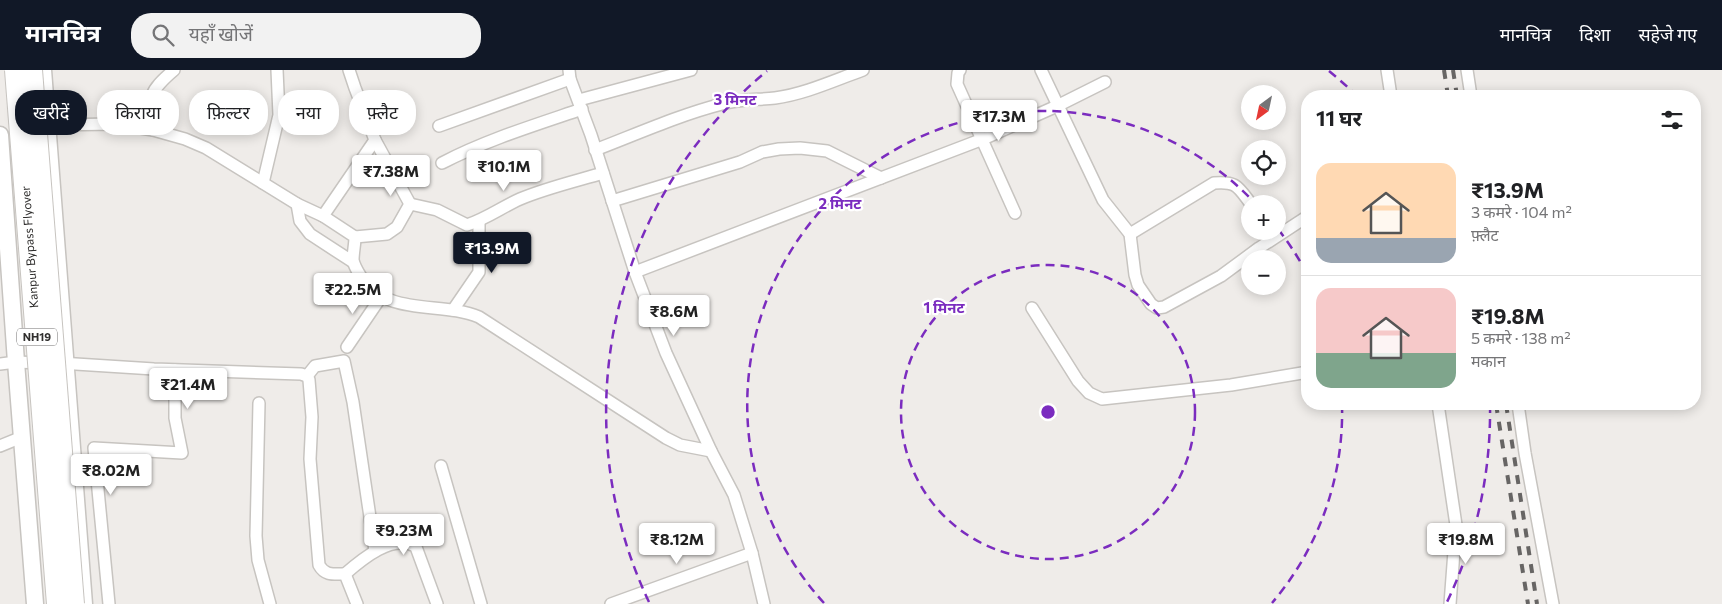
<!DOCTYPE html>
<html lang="hi">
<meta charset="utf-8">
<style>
:root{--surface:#fff;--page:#f2f2f2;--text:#202124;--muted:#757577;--line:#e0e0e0;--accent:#111827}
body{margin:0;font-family:Commissioner,"Noto Sans Devanagari",sans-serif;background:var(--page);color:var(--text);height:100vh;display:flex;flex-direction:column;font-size:19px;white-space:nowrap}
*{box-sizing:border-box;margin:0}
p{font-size:16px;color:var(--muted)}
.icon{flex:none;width:28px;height:28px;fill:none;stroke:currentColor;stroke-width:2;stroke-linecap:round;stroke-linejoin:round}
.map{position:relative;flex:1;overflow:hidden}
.details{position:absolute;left:1301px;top:20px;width:400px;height:320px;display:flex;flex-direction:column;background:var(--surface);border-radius:20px;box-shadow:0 2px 12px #0003}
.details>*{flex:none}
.top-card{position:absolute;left:15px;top:20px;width:475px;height:45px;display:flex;gap:10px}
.needle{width:32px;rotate:213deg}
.controls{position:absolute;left:1241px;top:15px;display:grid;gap:10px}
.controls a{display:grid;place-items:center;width:45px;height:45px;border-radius:50%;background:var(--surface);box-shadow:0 2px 12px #0003;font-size:25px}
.price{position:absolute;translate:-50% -42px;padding:0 11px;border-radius:5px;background:#fff;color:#222;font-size:16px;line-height:32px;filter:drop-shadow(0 1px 2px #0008)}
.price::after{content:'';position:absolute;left:50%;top:30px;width:15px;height:11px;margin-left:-8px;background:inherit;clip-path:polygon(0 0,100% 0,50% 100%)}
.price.current{background:var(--accent);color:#fff}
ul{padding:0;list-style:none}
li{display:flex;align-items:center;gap:15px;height:125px;padding:0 15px}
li+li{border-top:1px solid var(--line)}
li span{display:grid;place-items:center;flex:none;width:140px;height:100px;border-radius:15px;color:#555}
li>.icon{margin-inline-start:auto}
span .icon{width:60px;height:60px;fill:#fffc;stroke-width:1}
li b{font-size:21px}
h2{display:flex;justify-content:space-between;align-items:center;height:60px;padding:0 15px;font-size:21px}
.tag{padding:0 18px;border-radius:20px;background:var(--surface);box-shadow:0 2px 12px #0003;font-size:18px;line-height:45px}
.tag.current{background:var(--accent);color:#fff}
header{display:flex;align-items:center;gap:30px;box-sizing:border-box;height:70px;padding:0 25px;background:var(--accent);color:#fff}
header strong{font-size:24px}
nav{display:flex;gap:28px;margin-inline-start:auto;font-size:18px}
.search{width:350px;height:45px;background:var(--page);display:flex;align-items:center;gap:12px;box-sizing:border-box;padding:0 18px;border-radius:20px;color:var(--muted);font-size:19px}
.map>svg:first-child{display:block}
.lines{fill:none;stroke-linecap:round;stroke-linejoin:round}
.street-casing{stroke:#c7c4c0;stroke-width:14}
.secondary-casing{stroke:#c7c4c0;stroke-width:19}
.street{stroke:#fff;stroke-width:11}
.secondary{stroke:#fff;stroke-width:16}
.rail{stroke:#676564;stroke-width:4;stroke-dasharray:9 9;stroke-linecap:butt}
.highway-bridge-casing{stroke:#c7c4c0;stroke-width:22;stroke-linecap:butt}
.highway-bridge{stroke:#fff;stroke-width:20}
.ring{fill:none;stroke:#7b2cbf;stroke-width:2.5;stroke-dasharray:9 6}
.labels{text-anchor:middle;stroke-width:4.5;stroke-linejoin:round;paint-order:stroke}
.shield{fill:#fff;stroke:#6e6d6d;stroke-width:1}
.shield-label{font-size:11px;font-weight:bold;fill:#302f2e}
.street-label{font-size:12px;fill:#302f2e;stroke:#fff}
.centre{fill:#7b2cbf;stroke:#fff;stroke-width:2.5}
.ring-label{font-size:15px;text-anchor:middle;font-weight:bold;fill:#7b2cbf;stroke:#fff;stroke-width:4.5;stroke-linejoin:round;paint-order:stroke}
</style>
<header>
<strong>मानचित्र</strong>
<div class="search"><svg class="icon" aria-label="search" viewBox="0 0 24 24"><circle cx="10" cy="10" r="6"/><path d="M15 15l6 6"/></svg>यहाँ खोजें</div>
<nav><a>मानचित्र</a><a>दिशा</a><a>सहेजे गए</a></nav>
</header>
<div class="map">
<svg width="1722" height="534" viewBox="0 0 1722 534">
<rect width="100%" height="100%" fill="#efece9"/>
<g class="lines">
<defs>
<g id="street">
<polyline points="569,0 570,9 591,65 635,202 666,283 711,381 734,425 752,483 764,534"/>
<polyline points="960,0 958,3 957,14 1015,143"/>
<polyline points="1041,0 1103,130 1130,164 1135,205 1138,215 1151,234 1157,238 1164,237 1221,206 1259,178 1308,146"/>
<polyline points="1387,0 1391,26"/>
<polyline points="1467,0 1471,26"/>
<polyline points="579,30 691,0"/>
<path d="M48 55 116 54 153 60 185 69 206 78 297 134 323 146 355 167C355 174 353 183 353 190 354 196 358 202 361 207 387 247 441 231 479 247L666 368 680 375 711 381"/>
<polyline points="439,56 570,9"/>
<path d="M153 60C149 27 147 23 174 0"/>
<path d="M595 80C637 64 679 45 722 34 740 29 757 30 775 28 805 24 835 10 863 0"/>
<path d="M442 93C486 70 535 55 582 39"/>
<polyline points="263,113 279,45 277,0"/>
<polyline points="612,131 740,92 762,82 779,79 800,78 827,81 881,108"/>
<polyline points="297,134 300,151 310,164 353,192"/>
<path d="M410 134 437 140 467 155C486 149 502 137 520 129 546 118 576 111 603 103"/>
<polyline points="323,146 375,70 355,18 349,0"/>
<path d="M1130 164 1214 113C1237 111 1238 117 1251 134"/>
<polyline points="355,167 387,164 397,157 410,134 375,70"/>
<polyline points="635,202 983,69 1057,36 1105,12"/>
<polyline points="1032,238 1078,311 1089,323 1102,329 1231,315 1308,302"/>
<polyline points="453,240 479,202 479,151"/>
<polyline points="347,277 381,227"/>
<path d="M60 293 154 299 301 304 307 306 309 310 312 347 310 389 319 495C325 506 334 504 345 504L357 534"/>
<polyline points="0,294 16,292 42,293"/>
<polyline points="307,306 315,296 344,291 353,332 375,481"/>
<polyline points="259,333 256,466 258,490 270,534"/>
<polyline points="1438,334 1456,455 1450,534"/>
<polyline points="1518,334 1525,383 1553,534"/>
<polyline points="0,376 22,367"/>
<polyline points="441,396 481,534"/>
<path d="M345 504C361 490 394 462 416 477L437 534"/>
<polyline points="109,534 94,378 182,383 175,348 175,300"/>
<polyline points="611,534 752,483"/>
</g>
<g id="secondary">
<polyline points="43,0 84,534"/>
<polyline points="0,65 16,292 35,534"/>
</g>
</defs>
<use href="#street" class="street-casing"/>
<use href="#secondary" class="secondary-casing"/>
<use href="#street" class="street"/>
<use href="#secondary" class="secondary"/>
<g class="rail">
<polyline points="1444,0 1448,26"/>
<polyline points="1453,0 1457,26"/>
<polyline points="1496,334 1528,534"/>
<polyline points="1506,334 1537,534"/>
</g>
<defs>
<g id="highway-bridge">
<polyline points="15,0 57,534"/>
<polyline points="32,0 74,534"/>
</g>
</defs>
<use href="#highway-bridge" class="highway-bridge-casing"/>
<use href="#highway-bridge" class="highway-bridge"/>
</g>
<g class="ring">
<circle cx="1048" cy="342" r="147"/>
<path d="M824 533A294 294 0 0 1 1254 132M1278 159A294 294 0 0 1 1306 202M1342 334A294 294 0 0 1 1272 533"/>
<path d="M649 532A442 442 0 0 1 767 1M1329 1A442 442 0 0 1 1355 24M1490 334A442 442 0 0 1 1447 532"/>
</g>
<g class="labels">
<rect class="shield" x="17" y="258.5" width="40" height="17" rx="4"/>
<g class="shield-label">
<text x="37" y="271">NH19</text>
</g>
<g class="street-label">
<text transform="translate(30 177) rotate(-94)" y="4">Kanpur Bypass Flyover</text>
</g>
</g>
<circle cx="1048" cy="342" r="8" class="centre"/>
<g class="ring-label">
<text x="735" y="35">3 मिनट</text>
<text x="840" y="139">2 मिनट</text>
<text x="944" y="243">1 मिनट</text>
</g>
</svg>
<div class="controls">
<a><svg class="needle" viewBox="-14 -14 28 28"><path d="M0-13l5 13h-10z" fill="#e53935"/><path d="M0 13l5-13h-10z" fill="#757577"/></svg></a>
<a><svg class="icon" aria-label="locate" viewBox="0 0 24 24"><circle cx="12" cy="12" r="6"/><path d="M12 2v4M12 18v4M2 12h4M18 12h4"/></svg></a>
<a>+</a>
<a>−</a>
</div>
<b class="price" style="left:999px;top:72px">₹17.3M</b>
<b class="price" style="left:504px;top:122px">₹10.1M</b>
<b class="price" style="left:391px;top:127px">₹7.38M</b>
<b class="price current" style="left:492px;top:204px">₹13.9M</b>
<b class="price" style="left:353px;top:245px">₹22.5M</b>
<b class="price" style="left:674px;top:267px">₹8.6M</b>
<b class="price" style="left:188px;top:340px">₹21.4M</b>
<b class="price" style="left:111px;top:426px">₹8.02M</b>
<b class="price" style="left:404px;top:486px">₹9.23M</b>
<b class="price" style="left:677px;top:495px">₹8.12M</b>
<b class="price" style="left:1466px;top:495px">₹19.8M</b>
<div class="top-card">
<a class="tag current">खरीदें</a>
<a class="tag">किराया</a>
<a class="tag">फ़िल्टर</a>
<a class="tag">नया</a>
<a class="tag">फ़्लैट</a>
</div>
<section class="details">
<h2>11 घर<svg class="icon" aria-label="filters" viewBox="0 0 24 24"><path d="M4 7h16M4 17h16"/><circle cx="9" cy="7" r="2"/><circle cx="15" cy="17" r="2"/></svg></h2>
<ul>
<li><span style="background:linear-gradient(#ffd9b3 75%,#9aa5b1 0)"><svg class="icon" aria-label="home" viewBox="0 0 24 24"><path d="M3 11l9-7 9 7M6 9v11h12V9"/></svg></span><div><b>₹13.9M</b><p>3 कमरे · 104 m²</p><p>फ़्लैट</p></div></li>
<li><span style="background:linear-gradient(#f6c9c9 65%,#7fa58c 0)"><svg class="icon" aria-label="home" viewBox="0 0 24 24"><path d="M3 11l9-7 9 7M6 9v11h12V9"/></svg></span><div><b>₹19.8M</b><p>5 कमरे · 138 m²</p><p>मकान</p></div></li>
</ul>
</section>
</div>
